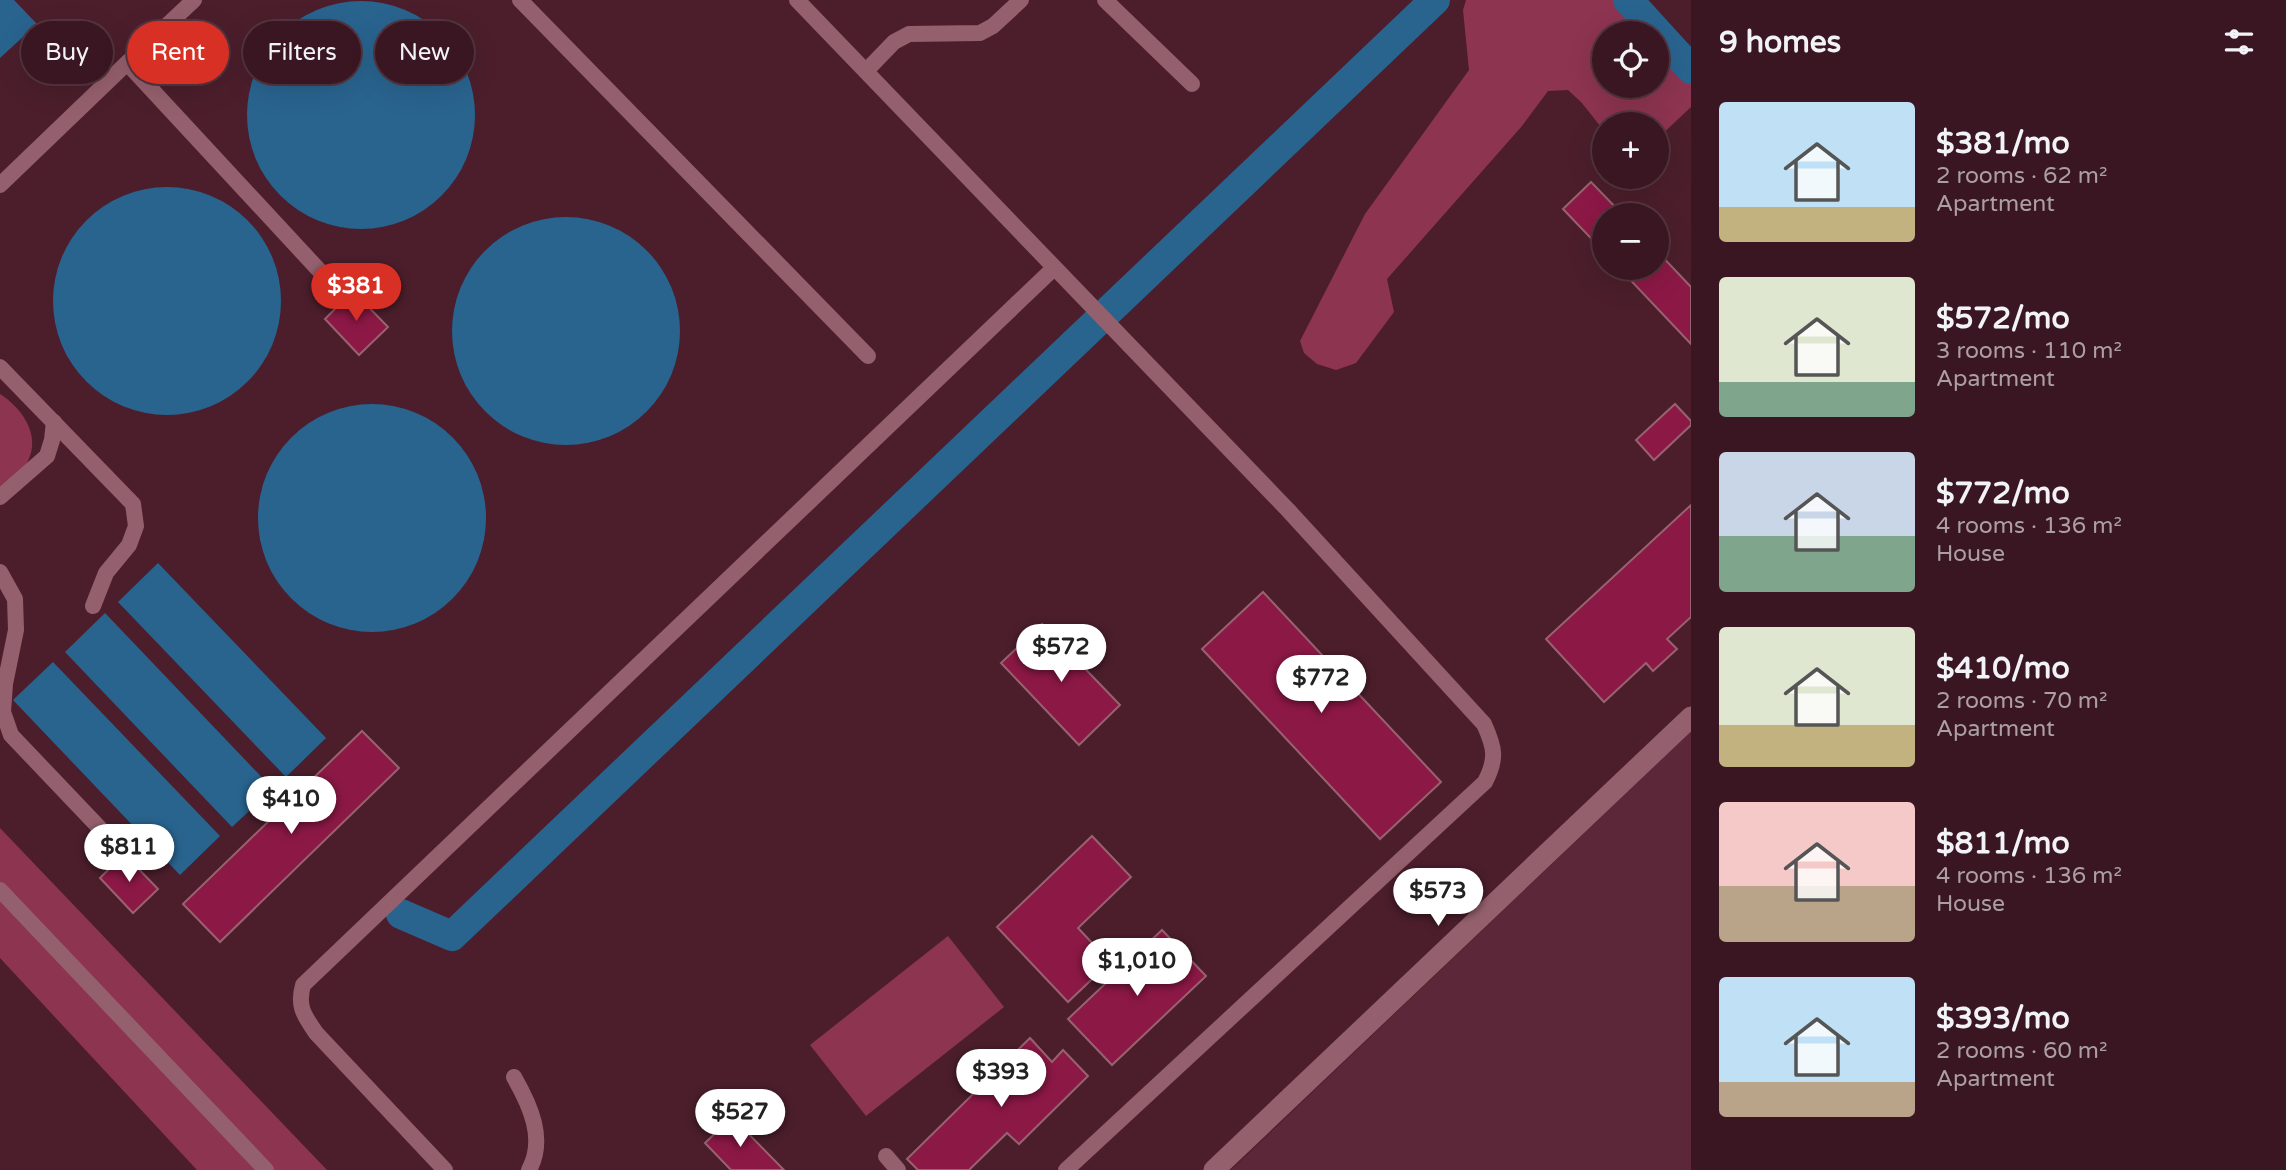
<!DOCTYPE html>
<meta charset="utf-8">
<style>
:root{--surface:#391621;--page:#44232e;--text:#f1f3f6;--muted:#ab9fa5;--line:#53353f;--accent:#d93025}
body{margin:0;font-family:"Varela Round",sans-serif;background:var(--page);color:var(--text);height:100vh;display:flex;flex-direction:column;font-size:26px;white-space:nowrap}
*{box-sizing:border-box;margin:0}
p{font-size:23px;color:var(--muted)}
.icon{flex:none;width:38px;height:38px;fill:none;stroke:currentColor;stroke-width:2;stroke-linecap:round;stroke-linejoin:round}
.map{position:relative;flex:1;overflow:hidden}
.drawer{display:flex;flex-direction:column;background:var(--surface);width:595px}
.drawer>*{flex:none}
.banner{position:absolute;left:21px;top:21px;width:665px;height:63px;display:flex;gap:14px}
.buttons{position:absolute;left:1592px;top:21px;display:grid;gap:14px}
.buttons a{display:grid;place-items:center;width:77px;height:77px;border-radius:50%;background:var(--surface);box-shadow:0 7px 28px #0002,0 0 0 2px var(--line);font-size:35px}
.price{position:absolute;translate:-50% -60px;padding:0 16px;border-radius:24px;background:#fff;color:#222;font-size:23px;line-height:46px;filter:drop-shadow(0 2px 4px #0008)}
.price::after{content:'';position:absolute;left:50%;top:42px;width:21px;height:16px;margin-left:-10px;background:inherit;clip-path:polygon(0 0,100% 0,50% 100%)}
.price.selected{background:var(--accent);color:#fff}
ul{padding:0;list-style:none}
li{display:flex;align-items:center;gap:21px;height:175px;padding:0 28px}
li span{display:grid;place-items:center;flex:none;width:196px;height:140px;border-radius:7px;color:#555}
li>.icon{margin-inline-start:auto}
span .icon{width:84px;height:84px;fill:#fffc;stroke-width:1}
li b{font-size:30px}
h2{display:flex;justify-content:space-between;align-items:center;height:84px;padding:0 28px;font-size:30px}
.chip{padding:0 24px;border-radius:32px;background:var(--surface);box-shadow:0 7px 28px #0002,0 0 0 2px var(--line);font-size:24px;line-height:63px}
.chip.selected{background:var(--accent);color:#fff}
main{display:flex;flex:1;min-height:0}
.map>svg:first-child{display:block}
.built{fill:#5c2738}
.green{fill:#8d3451;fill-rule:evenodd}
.water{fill:#29648f}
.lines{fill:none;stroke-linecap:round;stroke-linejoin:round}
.canal{stroke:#29648f;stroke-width:30}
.building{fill:#8c1846;stroke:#986270;stroke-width:2}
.lane{stroke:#95606d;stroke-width:16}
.street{stroke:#95606d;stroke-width:21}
</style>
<main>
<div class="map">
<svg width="1691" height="1170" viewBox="0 0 1691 1170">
<rect width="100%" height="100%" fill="#4c1e2c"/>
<polygon class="built" points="1691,731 1691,1170 1231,1170"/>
<g class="green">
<path d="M1466 0H1629L1691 55V107L1657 139V124H1605V132L1581 102 1568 90 1548 91 1522 126 1387 279 1394 312 1356 363 1336 370 1317 364 1304 353 1300 341 1365 214 1469 70 1463 10ZM1657 33V86H1605V33Z"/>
<path d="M0 394C22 408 41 435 28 461 23 472 8 481 0 490Z"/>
<polygon points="0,828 327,1170 197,1170 0,958"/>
<polygon points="948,936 1004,1007 866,1116 810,1045"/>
</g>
<g class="water">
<polygon points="0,0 14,0 37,24 0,58"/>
<circle cx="361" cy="115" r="114"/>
<circle cx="167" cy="301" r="114"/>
<circle cx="566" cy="331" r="114"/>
<circle cx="372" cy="518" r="114"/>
<polygon points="158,563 326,738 286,777 118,602"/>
<polygon points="105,613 273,789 232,827 65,652"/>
<polygon points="53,662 220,836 180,875 13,700"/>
</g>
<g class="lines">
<g class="canal">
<polyline points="1628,0 1691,69"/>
<polyline points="401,914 452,936 1435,0"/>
</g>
</g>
<g class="building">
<polygon points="1591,182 1623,215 1605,215 1605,253 1563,209"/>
<polygon points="1657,251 1691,287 1691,344 1619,268 1657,268"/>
<polygon points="353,291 388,327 359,355 325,319"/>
<polygon points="1675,404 1691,421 1691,425 1654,460 1636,440"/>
<polygon points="1691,505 1691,617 1667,639 1677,649 1653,671 1646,663 1604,702 1546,639"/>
<polygon points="1263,592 1441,782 1380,839 1202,649"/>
<polygon points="1042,624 1120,705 1079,745 1001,663"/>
<polygon points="362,731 399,768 220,942 183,904"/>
<polygon points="1092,836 1131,877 1078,928 1110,962 1068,1002 997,927"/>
<polygon points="124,854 158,889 133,913 100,878"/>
<polygon points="1162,930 1206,976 1112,1065 1068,1019"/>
<polygon points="1030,1038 1052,1062 1063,1050 1088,1076 1019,1144 1007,1133 969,1170 918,1170 907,1159"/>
<polygon points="732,1117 784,1170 731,1170 705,1143"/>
</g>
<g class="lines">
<g class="lane">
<polyline points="520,0 868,356"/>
<path d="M797 0 1288 510 1484 724C1495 748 1497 759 1485 782L1066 1170"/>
<polyline points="1105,0 1192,84"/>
<polyline points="127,63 194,0"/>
<polyline points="866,71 894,42 909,34 980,33 993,26 1021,0"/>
<polyline points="0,185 127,63 329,281"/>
<polyline points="0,367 133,504 136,526 129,545 106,573 93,606"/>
<polyline points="0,497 47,456 52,440 54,422"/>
<polyline points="0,572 15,599 16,630 5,684 3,712 11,735 111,840"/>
<polyline points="0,890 266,1170"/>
<path d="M514 1077C530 1105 546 1139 529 1170"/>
<polyline points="886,1156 898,1170"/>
<path d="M445 1170 316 1033C304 1015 297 1007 303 985L1054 268"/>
</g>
<polyline class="street" points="1214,1170 1691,717"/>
</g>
</svg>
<div class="buttons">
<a><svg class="icon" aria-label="locate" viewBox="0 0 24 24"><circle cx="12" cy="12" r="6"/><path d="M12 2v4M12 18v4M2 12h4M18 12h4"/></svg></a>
<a>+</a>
<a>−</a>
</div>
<b class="price selected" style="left:356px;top:323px">$381</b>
<b class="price" style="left:1061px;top:684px">$572</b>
<b class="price" style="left:1321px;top:715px">$772</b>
<b class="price" style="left:291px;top:836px">$410</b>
<b class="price" style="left:129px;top:884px">$811</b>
<b class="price" style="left:1438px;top:928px">$573</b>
<b class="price" style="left:1137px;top:998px">$1,010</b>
<b class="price" style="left:1001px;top:1109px">$393</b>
<b class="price" style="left:740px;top:1149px">$527</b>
<div class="banner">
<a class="chip">Buy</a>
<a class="chip selected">Rent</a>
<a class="chip">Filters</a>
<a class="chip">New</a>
</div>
</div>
<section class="drawer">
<h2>9 homes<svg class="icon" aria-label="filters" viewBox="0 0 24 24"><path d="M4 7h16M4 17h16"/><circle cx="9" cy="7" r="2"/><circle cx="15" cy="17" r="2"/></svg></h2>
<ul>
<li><span style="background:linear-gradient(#bfe0f5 75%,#c2b280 0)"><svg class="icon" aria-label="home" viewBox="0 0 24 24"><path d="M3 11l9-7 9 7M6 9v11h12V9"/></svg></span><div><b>$381/mo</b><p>2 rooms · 62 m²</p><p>Apartment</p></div></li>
<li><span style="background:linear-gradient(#dfe7d0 75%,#7fa58c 0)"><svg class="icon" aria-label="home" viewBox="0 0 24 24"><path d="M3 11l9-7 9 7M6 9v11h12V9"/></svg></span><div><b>$572/mo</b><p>3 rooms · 110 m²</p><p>Apartment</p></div></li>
<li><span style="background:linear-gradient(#c9d6e8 60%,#7fa58c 0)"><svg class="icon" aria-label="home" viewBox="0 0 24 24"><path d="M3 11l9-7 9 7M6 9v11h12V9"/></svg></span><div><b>$772/mo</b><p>4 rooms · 136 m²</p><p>House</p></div></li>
<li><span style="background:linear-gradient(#dfe7d0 70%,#c2b280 0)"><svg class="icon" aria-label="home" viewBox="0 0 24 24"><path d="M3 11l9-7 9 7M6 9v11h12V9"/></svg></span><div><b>$410/mo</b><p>2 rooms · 70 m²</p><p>Apartment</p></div></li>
<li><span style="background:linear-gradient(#f6c9c9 60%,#b9a48a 0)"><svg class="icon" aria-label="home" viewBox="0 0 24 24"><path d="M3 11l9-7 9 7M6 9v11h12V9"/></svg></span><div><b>$811/mo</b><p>4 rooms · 136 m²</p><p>House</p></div></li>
<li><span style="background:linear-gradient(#bfe0f5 75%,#b9a48a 0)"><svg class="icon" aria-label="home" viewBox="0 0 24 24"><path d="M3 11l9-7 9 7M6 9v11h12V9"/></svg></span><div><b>$393/mo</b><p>2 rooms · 60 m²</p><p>Apartment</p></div></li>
</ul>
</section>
</main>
